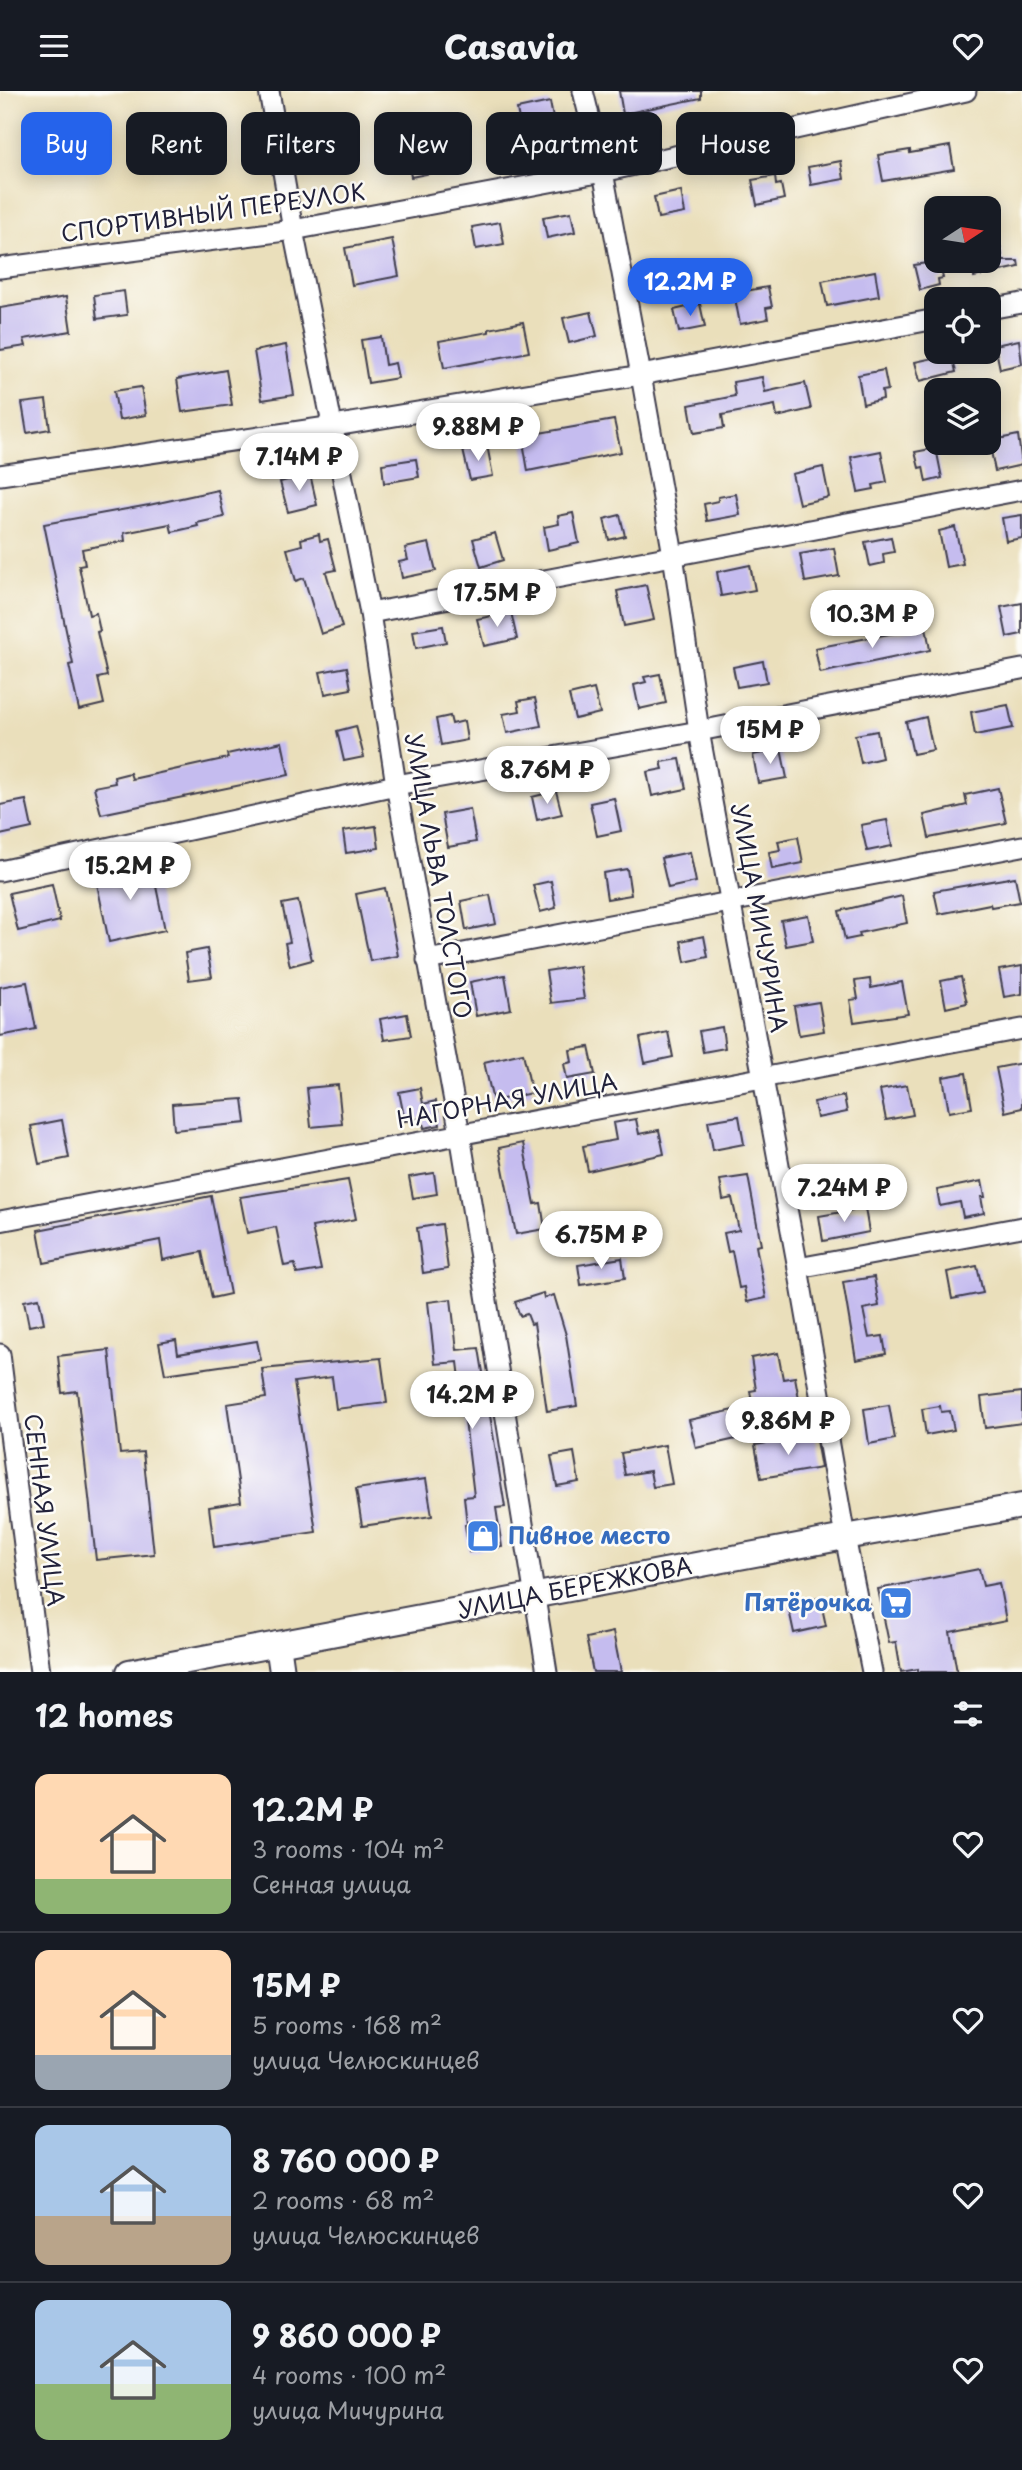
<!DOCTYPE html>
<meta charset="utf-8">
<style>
:root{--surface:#171b24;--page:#20242c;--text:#f1f3f6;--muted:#9ea1a6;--line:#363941;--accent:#2563eb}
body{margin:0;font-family:"Playpen Sans",sans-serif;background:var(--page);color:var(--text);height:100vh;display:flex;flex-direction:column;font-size:26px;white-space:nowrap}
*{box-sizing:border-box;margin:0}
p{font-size:23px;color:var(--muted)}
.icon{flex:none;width:38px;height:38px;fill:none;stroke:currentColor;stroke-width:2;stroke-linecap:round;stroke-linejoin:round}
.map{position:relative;height:1581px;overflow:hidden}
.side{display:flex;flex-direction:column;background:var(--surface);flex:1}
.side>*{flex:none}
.guide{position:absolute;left:21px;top:21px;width:980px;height:63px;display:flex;gap:14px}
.needle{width:46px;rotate:78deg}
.tools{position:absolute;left:924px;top:105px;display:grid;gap:14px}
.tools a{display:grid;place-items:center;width:77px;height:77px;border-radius:14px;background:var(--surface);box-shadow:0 4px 18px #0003;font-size:35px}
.price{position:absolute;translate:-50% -60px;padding:0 16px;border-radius:24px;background:#fff;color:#222;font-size:23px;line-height:46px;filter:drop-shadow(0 2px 4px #0008)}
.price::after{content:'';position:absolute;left:50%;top:42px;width:21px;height:16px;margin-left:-10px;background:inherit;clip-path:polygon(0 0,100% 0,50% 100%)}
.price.active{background:var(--accent);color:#fff}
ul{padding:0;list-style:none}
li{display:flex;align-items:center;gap:21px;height:175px;padding:0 35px}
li+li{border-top:2px solid var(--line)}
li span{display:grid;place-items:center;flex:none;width:196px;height:140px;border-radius:14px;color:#555}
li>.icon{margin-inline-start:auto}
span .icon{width:84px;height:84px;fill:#fffc;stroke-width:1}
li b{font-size:30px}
h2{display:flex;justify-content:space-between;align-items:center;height:84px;padding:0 35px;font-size:30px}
.pill{padding:0 24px;border-radius:14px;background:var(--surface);box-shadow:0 4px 18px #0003;font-size:24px;line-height:63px}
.pill.active{background:var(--accent);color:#fff}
header{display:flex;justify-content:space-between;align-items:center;height:91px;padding:0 35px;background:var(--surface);font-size:32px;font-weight:800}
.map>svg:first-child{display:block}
.building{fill:#c5bcef}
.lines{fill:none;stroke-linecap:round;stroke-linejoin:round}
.minor-casing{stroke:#403e4e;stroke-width:23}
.tertiary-casing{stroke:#403e4e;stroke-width:28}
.minor{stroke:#fff;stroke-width:19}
.tertiary{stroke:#fff;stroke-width:24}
.labels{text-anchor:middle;stroke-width:5;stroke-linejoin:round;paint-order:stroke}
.street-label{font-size:23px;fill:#22223b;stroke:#fdfcf7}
.shop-label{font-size:23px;font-weight:bold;fill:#366cbe;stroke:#fdfcf7;text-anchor:start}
</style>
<header><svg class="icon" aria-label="menu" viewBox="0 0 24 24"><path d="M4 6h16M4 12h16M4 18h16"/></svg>Casavia<svg class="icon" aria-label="heart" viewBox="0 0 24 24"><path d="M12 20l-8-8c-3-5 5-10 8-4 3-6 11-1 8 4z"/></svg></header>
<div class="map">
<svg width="1022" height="1581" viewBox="0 0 1022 1581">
<rect width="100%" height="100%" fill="#fdfcf7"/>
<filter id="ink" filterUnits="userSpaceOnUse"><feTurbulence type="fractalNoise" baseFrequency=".0143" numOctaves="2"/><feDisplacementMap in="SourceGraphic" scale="14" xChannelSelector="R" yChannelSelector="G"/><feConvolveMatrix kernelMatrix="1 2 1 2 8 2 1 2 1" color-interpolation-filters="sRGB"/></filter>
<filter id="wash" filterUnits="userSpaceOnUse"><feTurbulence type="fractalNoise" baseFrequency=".00686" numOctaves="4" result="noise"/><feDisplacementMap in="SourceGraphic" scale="28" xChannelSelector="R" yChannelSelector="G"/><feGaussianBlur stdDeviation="1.57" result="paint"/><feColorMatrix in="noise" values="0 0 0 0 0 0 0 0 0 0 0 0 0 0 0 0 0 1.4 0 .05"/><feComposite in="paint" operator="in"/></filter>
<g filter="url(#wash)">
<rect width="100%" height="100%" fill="#eadfbb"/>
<g id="blocks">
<g class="building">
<polygon points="619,0 701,0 701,7 623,23"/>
<polygon points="550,11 559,59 526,65 517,18"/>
<polygon points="441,30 451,78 411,86 403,42 426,38 425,33"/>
<polygon points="950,55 954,78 883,90 878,64 910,59 910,62"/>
<polygon points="841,70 844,88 811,94 808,76"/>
<polygon points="775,85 776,94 781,93 784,108 757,114 752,89"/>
<polygon points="681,100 685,122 658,127 654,106"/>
<polygon points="571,121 575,141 547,147 543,126"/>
<polygon points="500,131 504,153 476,158 472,136"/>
<polygon points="996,134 1003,170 1018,170 1019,176 974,186 970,170 989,170 989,135"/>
<polygon points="392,148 399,185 352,194 345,157"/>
<polygon points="939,170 943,187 938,188 939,194 920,199 914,174"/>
<polygon points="875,180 879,205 827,215 822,190"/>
<polygon points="768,196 772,216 766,217 768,228 740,233 734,202"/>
<polygon points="124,200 127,224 97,228 94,204"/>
<polygon points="66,206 71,240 24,248 26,255 0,259 0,217"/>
<polygon points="700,213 705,236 679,241 674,219"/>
<polygon points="591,221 597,245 569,252 563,227"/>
<polygon points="523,231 529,261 444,277 439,250 489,241 489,238"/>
<polygon points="381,246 385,274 395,272 398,287 368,292 361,249"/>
<polygon points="1019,249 1022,273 1000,278 995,254"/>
<polygon points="286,254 294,304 262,309 254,260"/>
<polygon points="952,263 956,281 920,290 915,271"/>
<polygon points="226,279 232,314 182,321 177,288"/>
<polygon points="884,279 888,299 882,300 883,308 863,313 858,284"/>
<polygon points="762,286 765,301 805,292 811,318 777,326 775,314 722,324 724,337 694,342 689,314 735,305 733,291"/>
<polygon points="141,296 146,324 119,329 114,300"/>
<polygon points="46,309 50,338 27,342 22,312"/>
<polygon points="614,329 621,361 528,380 522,345"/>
<polygon points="1018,344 1022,374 995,380 989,350"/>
<polygon points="487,354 493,385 470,389 463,359"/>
<polygon points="936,357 942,387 926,391 923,376 919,377 915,361"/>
<polygon points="881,360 887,391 873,394 874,398 858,401 851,366"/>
<polygon points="416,368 419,386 384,392 382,373"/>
<polygon points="823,376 829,406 799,413 792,383"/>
<polygon points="310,383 317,414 288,421 280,391"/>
<polygon points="218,399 224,426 197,432 198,435 172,441 170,433 124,442 125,450 82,458 85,474 79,475 89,524 96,522 100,540 97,541 107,585 98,587 104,613 79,619 69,574 73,573 44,433 149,414"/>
<polygon points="736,403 740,424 707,430 704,413 718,410 718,406"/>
<polygon points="573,422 579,452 548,459 544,436 559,433 558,425"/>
<polygon points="620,424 625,445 609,449 604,428"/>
<polygon points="1022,424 1022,447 1006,450 1002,427"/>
<polygon points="955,436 963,473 946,476 939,440"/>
<polygon points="495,442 503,469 481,476 473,448"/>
<polygon points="319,443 320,450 328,448 336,479 326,481 342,536 321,543 304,487 296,490 287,458 302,454 301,448"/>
<polygon points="891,446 894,461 883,463 884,472 870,475 865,451"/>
<polygon points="429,452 436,480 402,487 399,471 408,469 405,457"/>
<polygon points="834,457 839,485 805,491 800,463"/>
<polygon points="750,474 755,499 721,505 717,481"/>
<polygon points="646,494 654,529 624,535 617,500"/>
<polygon points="1022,512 1022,543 1007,546 1001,516"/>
<polygon points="511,521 517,548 484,555 477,528"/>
<polygon points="443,535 446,551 416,557 413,540"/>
<polygon points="926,536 930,559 820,582 815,557"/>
<polygon points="763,570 767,591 737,596 733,576"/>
<polygon points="347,576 351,598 325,603 320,581"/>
<polygon points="660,583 666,612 639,618 634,594 646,591 644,586"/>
<polygon points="594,598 600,622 575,628 569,604"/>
<polygon points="535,607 541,635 507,642 503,623 520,620 518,610"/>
<polygon points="1008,614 1013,637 975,644 971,621"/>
<polygon points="450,625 452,633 464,630 467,649 441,654 436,628"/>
<polygon points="926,626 933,659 913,663 906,631"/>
<polygon points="356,635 364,666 344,670 337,640"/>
<polygon points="877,640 882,667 861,672 855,644"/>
<polygon points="282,651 289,684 101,723 94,696 115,692 114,686 130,682 132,688 228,667 227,663"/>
<polygon points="781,658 787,687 758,692 753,664"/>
<polygon points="680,668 686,698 652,705 647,681 663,678 661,671"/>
<polygon points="998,697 1006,732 929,747 924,724 967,714 965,704"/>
<polygon points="556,700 562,723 537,729 532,706"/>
<polygon points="614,707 621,740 597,745 590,712"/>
<polygon points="26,709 32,737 0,744 0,714"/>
<polygon points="470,718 476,751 448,756 442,723"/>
<polygon points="887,729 892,755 867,760 861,734"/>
<polygon points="376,735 379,757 346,762 343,740"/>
<polygon points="798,746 803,772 772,778 769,761 780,759 778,750"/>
<polygon points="690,761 696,791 668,797 661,767"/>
<polygon points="151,771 165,839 109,851 95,783"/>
<polygon points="627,778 631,804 607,808 603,782"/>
<polygon points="1015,786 1020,811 991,816 990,813 939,823 934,800"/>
<polygon points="551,790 556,817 540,821 533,794"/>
<polygon points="52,793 60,830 18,840 9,802"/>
<polygon points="385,797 398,865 370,870 356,803"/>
<polygon points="490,804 496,833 466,839 461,810"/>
<polygon points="902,805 907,832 859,842 860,846 845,849 839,820"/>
<polygon points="298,810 312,869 290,875 285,852 290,851 282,813"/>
<polygon points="808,824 813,850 786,855 781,829"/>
<polygon points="704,845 708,866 685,871 681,850"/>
<polygon points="207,858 212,886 189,889 185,862"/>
<polygon points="579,875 584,908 551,912 546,880"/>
<polygon points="1022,875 1022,903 1004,906 999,879"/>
<polygon points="505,884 511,918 476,925 470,891"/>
<polygon points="961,886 967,912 946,917 941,890"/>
<polygon points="870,888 871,897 902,891 908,923 854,931 850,909 858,908 855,890"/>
<polygon points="27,891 36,938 0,945 0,896"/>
<polygon points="819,911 824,940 799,944 794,915"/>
<polygon points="407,923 411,945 384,949 380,928"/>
<polygon points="722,936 725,957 703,961 699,940"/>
<polygon points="668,941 673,966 645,972 640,947"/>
<polygon points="589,956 595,983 567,988 564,973 572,971 570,959"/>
<polygon points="523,962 532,1002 493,1010 484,971"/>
<polygon points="1022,972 1022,1017 1005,1021 996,977"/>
<polygon points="966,982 972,1017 949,1021 943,986"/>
<polygon points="338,994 342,1033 311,1036 307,997"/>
<polygon points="907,994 913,1024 886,1029 880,999"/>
<polygon points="420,997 423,1013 436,1010 440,1034 424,1037 422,1027 405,1030 399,1001"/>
<polygon points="844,1005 847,1021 817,1027 814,1011"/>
<polygon points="243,1008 246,1032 174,1039 172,1013"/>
<polygon points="739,1025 744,1053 713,1059 708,1030"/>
<polygon points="636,1028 639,1043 659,1039 664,1063 588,1080 583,1055 616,1049 613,1032"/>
<polygon points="62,1029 69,1067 39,1073 31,1035"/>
<polygon points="523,1052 535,1113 541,1112 545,1138 516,1143 499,1057"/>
<polygon points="434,1082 437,1103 413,1107 409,1086"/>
<polygon points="748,1085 761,1154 756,1155 766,1207 747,1211 744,1196 739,1197 732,1160 728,1161 724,1142 739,1139 732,1107 723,1109 720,1089"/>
<polygon points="348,1089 356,1128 312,1136 321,1179 297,1183 295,1173 284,1175 276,1136 247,1142 240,1106"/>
<polygon points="982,1090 985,1106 981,1106 984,1122 963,1126 960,1111 940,1115 937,1099"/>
<polygon points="211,1105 230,1203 212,1207 202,1161 163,1169 160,1149 44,1172 38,1139"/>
<polygon points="865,1117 869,1141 823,1150 819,1125"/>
<polygon points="442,1133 448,1178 423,1182 417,1137"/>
<polygon points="622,1167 625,1187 581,1194 578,1174"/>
<polygon points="977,1175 983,1202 952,1208 947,1181"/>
<polygon points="874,1186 879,1215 863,1218 869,1247 883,1245 886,1263 856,1269 843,1191"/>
<polygon points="543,1202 544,1207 554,1204 566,1244 577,1315 547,1320 534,1232 531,1233 527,1223 520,1225 515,1211"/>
<polygon points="39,1207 44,1232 29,1235 24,1210"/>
<polygon points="451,1208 457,1259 479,1257 505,1416 496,1417 502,1456 469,1461 465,1434 467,1434 464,1406 474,1405 458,1271 435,1273 428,1211"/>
<polygon points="176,1249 178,1263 257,1250 261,1269 165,1283 159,1252"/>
<polygon points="109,1259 120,1363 143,1361 154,1463 96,1469 77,1300 62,1302 58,1265"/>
<polygon points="778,1262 783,1288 795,1286 799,1308 753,1316 750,1300 756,1299 751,1267"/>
<polygon points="381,1267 387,1312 336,1318 332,1286 294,1291 316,1441 214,1456 209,1416 241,1411 227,1313 266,1307 262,1278"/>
<polygon points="1022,1301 1022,1332 985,1337 981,1306"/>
<polygon points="889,1314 895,1348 869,1353 864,1318"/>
<polygon points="940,1315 941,1321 950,1320 954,1339 926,1344 922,1318"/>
<polygon points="738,1318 745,1346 696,1357 689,1329"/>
<polygon points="815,1344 821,1377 761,1387 755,1354"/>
<polygon points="665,1354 672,1393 653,1396 650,1380 625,1384 621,1362"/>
<polygon points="574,1361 579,1391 557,1395 551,1365"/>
<polygon points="426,1388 432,1425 362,1435 356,1398"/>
<polygon points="979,1478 983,1495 999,1492 1006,1530 950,1541 957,1581 918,1581 918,1578 901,1581 896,1551 889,1552 878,1498"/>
<polygon points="820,1507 826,1535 794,1542 788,1514"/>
<polygon points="613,1541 621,1581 593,1581 586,1547"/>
</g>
</g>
</g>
<g filter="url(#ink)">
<use href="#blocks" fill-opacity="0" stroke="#403e4e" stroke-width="2"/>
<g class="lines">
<defs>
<g id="minor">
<polyline points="269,0 293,139 370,522 396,694 460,1043 547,1581"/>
<polyline points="583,0 603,81 641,284 673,464 699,640 798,1177 845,1446 872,1581"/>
<polyline points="0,177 293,139 603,81 966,0"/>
<polyline points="989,218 1022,212"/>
<polyline points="0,384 334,335 641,284 936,228"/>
<polyline points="370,522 1022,399"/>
<polyline points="0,780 396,694 699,640 1022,578"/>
<polyline points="427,869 1022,755"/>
<polyline points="0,1130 1022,938"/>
<polyline points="798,1177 1022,1136"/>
<polyline points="0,1263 40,1581"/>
</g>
<g id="tertiary">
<polyline points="278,1553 282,1581"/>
<polyline points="129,1581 845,1446 1022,1415"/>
</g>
</defs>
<use href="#minor" class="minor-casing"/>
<use href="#tertiary" class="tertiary-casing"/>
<use href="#minor" class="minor"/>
<use href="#tertiary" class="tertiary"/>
</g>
</g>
<defs>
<symbol id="shop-square" viewBox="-11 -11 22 22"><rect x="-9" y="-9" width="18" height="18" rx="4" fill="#3f7fe0" stroke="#fdfcf7"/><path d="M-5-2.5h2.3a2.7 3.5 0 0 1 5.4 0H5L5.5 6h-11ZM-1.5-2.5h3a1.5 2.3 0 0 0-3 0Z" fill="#fff"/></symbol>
<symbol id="supermarket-square" viewBox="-11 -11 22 22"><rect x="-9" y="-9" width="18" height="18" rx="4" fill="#3f7fe0" stroke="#fdfcf7"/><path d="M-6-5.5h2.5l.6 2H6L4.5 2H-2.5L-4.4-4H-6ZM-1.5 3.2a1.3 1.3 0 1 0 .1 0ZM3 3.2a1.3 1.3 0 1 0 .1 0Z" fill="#fff"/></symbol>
</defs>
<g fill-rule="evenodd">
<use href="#shop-square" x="464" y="1426" width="38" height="38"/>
<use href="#supermarket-square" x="877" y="1493" width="38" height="38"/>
</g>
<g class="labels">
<g class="street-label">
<text transform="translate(213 122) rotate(-8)" y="8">СПОРТИВНЫЙ ПЕРЕУЛОК</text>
<text transform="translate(438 785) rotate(80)" y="8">УЛИЦА ЛЬВА ТОЛСТОГО</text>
<text transform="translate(759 827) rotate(80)" y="8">УЛИЦА МИЧУРИНА</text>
<text transform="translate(507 1010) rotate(-10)" y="8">НАГОРНАЯ УЛИЦА</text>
<text transform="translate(44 1419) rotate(83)" y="8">СЕННАЯ УЛИЦА</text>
<text transform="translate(575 1497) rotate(-11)" y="8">УЛИЦА БЕРЕЖКОВА</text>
</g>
<g class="shop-label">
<text x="508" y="1453">Пивное место</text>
<text x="872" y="1520" text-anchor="end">Пятёрочка</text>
</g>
</g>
</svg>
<div class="tools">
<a><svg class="needle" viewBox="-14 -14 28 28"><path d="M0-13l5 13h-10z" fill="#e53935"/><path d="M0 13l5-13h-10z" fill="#9ea1a6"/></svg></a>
<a><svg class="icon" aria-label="locate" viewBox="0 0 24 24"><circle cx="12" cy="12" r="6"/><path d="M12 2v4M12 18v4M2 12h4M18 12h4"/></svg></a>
<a><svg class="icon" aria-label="layers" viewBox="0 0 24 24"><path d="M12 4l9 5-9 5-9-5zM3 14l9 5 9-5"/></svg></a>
</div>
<b class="price active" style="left:690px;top:227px">12.2M ₽</b>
<b class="price" style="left:478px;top:372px">9.88M ₽</b>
<b class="price" style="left:299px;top:402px">7.14M ₽</b>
<b class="price" style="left:497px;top:538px">17.5M ₽</b>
<b class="price" style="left:872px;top:559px">10.3M ₽</b>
<b class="price" style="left:770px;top:675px">15M ₽</b>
<b class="price" style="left:547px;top:715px">8.76M ₽</b>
<b class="price" style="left:130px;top:811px">15.2M ₽</b>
<b class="price" style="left:844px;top:1133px">7.24M ₽</b>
<b class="price" style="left:601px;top:1180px">6.75M ₽</b>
<b class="price" style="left:472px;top:1340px">14.2M ₽</b>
<b class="price" style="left:788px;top:1366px">9.86M ₽</b>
<div class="guide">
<a class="pill active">Buy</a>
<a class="pill">Rent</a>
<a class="pill">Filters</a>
<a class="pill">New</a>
<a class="pill">Apartment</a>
<a class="pill">House</a>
</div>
</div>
<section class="side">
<h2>12 homes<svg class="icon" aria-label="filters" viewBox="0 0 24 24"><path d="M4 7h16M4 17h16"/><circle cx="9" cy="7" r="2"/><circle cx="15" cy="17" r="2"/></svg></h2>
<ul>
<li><span style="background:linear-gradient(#ffd9b3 75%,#8fb573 0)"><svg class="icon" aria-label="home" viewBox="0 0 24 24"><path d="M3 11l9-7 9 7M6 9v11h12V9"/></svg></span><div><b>12.2M ₽</b><p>3 rooms · 104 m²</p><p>Сенная улица</p></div><svg class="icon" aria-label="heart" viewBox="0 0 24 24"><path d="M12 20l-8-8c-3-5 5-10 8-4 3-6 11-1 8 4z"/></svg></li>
<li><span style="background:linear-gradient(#ffd9b3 75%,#9aa5b1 0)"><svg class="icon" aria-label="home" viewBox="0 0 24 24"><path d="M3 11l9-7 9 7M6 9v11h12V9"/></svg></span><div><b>15M ₽</b><p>5 rooms · 168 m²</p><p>улица Челюскинцев</p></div><svg class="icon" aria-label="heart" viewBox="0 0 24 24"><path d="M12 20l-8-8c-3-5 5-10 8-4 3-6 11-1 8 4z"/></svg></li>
<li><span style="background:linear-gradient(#a9c7e8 65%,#b9a48a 0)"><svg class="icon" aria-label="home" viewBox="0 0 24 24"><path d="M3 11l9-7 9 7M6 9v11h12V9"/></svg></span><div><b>8 760 000 ₽</b><p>2 rooms · 68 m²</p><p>улица Челюскинцев</p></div><svg class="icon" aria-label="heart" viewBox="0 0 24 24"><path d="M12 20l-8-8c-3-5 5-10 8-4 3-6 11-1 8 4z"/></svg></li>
<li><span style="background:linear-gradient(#a9c7e8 60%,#8fb573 0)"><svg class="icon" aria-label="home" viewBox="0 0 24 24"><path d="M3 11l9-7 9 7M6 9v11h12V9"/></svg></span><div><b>9 860 000 ₽</b><p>4 rooms · 100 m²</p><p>улица Мичурина</p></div><svg class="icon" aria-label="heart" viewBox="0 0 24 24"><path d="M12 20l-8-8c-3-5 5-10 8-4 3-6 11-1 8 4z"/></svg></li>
</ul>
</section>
